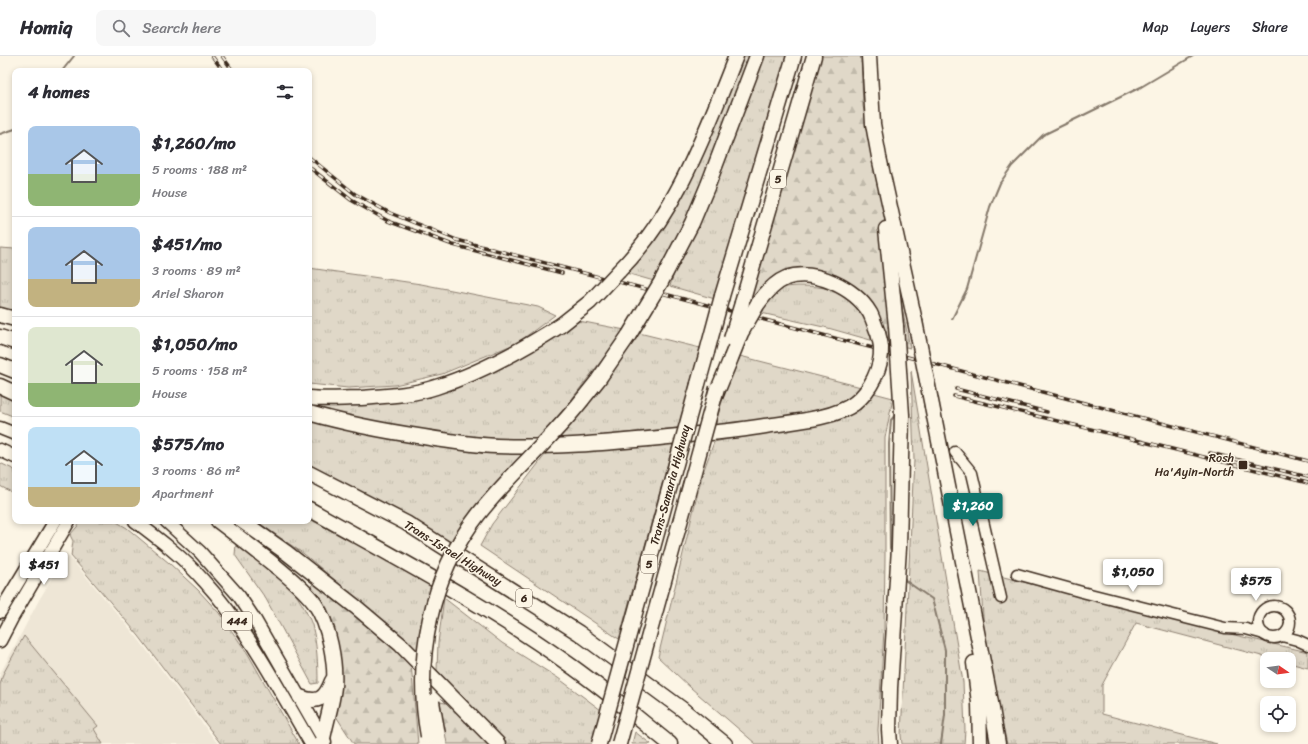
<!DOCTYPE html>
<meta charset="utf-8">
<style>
:root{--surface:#fff;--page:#f7f7f7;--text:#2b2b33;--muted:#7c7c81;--line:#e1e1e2;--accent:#0f766e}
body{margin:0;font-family:Sriracha,sans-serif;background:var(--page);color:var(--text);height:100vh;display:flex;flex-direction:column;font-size:15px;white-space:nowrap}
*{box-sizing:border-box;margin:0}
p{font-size:13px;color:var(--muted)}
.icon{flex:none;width:22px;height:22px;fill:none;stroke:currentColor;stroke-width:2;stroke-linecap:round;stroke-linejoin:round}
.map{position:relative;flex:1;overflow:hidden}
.drawer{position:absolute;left:12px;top:12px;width:300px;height:456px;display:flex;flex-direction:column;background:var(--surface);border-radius:8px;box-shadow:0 2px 6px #0003}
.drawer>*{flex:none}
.needle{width:26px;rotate:103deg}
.tools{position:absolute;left:1260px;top:596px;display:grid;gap:8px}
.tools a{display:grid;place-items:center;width:36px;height:36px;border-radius:8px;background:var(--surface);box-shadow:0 2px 6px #0003;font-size:20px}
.price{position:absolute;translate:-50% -34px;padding:0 9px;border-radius:4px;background:#fff;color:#222;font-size:13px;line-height:26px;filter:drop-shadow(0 1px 2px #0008)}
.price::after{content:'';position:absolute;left:50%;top:24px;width:12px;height:9px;margin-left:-6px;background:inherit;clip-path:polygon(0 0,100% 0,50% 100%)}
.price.on{background:var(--accent);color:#fff}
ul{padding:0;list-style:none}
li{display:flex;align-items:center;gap:12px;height:100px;padding:0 16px}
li+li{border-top:1px solid var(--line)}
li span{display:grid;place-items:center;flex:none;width:112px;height:80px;border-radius:8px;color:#555}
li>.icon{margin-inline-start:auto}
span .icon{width:48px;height:48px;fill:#fffc;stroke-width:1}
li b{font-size:17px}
h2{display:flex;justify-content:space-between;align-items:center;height:48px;padding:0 16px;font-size:17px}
header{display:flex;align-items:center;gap:24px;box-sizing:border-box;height:56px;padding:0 20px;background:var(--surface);border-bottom:1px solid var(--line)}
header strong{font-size:19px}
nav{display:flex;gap:22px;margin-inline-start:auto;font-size:14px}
.search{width:280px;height:36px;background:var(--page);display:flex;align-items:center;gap:10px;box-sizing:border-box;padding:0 14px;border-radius:8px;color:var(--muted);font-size:15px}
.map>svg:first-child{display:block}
.built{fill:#eee6d6}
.grass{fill:url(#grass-tufts);stroke:#8e8173}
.forest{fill:url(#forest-firs);stroke:#8e8173}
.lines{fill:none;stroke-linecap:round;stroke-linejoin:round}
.stream{stroke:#85796b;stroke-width:2}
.minor-casing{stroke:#3b2a1e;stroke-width:13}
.major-casing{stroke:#3b2a1e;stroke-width:15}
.highway-casing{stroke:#3b2a1e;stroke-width:17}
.minor{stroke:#fcf5e5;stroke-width:10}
.major{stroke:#fcf5e5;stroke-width:12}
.highway{stroke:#fcf5e5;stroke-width:14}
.rail-casing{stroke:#3b2a1e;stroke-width:3.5}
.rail{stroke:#fcf5e5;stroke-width:2;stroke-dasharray:6;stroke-linecap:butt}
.highway-bridge-casing{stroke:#3b2a1e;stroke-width:17;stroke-linecap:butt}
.highway-bridge{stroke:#fcf5e5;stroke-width:14}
.poi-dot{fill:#3b2a1e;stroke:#fcf5e5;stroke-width:1.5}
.labels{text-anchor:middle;stroke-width:3;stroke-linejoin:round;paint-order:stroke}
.shield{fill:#fcf5e5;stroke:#75675a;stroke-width:1}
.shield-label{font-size:11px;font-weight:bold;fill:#3b2a1e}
.poi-label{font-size:12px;fill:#3b2a1e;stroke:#fcf5e5;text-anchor:end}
.street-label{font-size:12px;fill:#3b2a1e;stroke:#fcf5e5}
</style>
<header>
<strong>Homiq</strong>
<div class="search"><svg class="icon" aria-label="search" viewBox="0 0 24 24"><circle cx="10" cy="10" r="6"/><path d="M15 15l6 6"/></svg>Search here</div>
<nav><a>Map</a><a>Layers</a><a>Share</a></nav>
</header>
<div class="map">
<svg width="1308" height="688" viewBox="0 0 1308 688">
<defs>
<pattern id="grass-tufts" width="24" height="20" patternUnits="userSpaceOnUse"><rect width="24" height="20" fill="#e0d8c8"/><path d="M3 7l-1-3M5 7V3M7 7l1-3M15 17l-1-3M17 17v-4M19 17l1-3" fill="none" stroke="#c1baab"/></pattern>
<pattern id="forest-firs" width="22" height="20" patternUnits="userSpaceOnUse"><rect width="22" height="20" fill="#e0d8c8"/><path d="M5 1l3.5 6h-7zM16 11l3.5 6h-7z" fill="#c1baab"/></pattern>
</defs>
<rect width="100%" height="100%" fill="#fcf5e5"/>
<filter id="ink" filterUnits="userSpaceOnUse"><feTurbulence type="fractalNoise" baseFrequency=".025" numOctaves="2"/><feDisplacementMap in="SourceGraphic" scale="8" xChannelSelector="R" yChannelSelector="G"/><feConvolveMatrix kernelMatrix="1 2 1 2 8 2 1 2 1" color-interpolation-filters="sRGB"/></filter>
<g filter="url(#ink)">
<polygon class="built" points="67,498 136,580 218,688 0,688 0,618 39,544"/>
<g class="grass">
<polygon points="741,0 749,0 732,53 690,158 654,225 626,217"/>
<polygon points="762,0 789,0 715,243 670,230 678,205"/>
<polygon points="0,192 15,193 15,256 0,251"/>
<polygon points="309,212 421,228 538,251 555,259 517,287 442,318 395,329 348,332 309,328"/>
<path d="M798 230C813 230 834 231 846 241 860 252 868 269 874 285L828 272 761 257 773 239 785 231Z"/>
<polygon points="579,265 625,274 568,348 537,384 504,383 435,377 309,353 309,346 382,346 554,281"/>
<polygon points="639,277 700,292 678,372 554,384 618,307"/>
<path d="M740 300 861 331 853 341 835 350 790 360 715 372C721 345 728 325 740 300Z"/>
<polygon points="911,315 963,626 965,674 964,688 902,688 901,679 914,404"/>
<polygon points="0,337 15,344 15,361 0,355"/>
<polygon points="874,337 893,342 885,382 885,501 884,574 878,674 879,688 756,688 691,632 658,601 702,419 714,386 771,374 868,344"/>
<path d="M309 364 525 396C512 412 499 429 485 444 472 459 458 470 450 488L309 410Z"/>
<polygon points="674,385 619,583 480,490 492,468 548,395"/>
<polygon points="0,407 15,414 15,438 0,430"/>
<polygon points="309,461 431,530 417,600 393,575 363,548 304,498 256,465 309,465"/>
<polygon points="82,465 115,465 127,472 169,507 198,534 219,557 248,598 299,688 221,688 139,580 71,500 73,485 70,479"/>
<path d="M236 488C253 500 274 511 287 527 296 537 308 557 312 569 317 588 318 608 318 627L312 628 266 543 235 499Z"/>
<polygon points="980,515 1213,574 1308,596 1308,612 1289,607 1289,603 1273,603 1136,567 1102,629 1102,658 1217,688 1007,688 985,590"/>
<polygon points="444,542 502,587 558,622 601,654 593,688 506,688 437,614 438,587"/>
<polygon points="24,580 98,670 94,673 103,688 0,688 0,629 3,618"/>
<polygon points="635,676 651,688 632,688"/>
</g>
<g class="forest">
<polygon points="817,0 861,0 863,50 910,292 886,286 867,244 851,228 839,221 827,216 814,215 753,246 750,239"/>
<polygon points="316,525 411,607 418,688 354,688 332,654 321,547 311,530"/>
<polygon points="440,646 451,648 489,688 447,688"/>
</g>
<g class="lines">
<g class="stream">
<polyline points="62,15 74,0"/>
<polyline points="0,78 15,73"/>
<polyline points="952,263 967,233 990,151 1000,127 1012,110 1043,79 1141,31 1193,0"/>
<polyline points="892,498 890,492 889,388 891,364 896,358"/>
<polyline points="903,519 906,525 932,543 945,594 945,659 941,688"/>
</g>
<defs>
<g id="minor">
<polyline points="955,396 972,417 1001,542"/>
<polyline points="1017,518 1082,536 1225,572 1246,573 1264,578"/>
<circle cx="1274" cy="566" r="16"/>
<polyline points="1282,580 1297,584 1308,589"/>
</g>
<g id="major">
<polyline points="0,372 15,378"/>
<polyline points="0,394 15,401"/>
<path d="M135 465C159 483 184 502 204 525 248 573 278 632 311 688"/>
<polyline points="166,465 200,496 239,540 255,564 325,686"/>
<polyline points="0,556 55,465"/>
<polyline points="0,585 12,562 69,465"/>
</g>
<g id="highway">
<polyline points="869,0 873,68 879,101 915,265"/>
<polyline points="886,173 896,270"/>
<path d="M619 215C677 157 706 75 736 0"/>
<polyline points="661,226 692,167 708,129 757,0"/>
<polyline points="722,240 794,0"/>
<polyline points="742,247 814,0"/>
<path d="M757 249C764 239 774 227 786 222 814 212 855 232 870 257 873 263 875 270 878 277"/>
<polyline points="0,259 15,263"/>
<polyline points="0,281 15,286"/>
<polyline points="0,309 15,315"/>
<polyline points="698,328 707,296"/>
<polyline points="0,330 15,337"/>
<polyline points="715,341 731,302"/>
<path d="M309 342C326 344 344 342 361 342 386 340 412 339 436 331 481 317 522 294 561 269"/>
<polyline points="582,344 598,324 629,279"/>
<polyline points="932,350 990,641 998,688"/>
<path d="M309 357C347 368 385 375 424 381 448 385 472 389 496 390 551 392 605 387 659 382 695 378 730 376 765 370 790 366 835 363 855 347"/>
<polyline points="309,417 406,467 579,577 682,653 725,688"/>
<path d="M309 453C396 502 486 549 567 607 603 632 636 661 670 688"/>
<path d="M218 465C238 480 258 496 278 512 291 523 305 534 315 548 329 568 336 607 334 631 332 650 325 669 322 688"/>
<polyline points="242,465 287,497 356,551 401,589 498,688"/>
<polyline points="974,607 979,647 980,688"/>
<path d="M300 641C318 648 325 643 332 625"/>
<polyline points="890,688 889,674 890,632 899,492 902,359"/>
</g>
</defs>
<use href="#minor" class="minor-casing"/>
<use href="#major" class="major-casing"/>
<use href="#highway" class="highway-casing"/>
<use href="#minor" class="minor"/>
<use href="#major" class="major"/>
<use href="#highway" class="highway"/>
<defs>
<g id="rail">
<polyline points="212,0 223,15"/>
<polyline points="222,0 233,15"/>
<polyline points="309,101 355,138 390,157 457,184 1308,405"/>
<polyline points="309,111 351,144 388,165 453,189 562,217"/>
<polyline points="956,333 1047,356"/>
<polyline points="954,340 1132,383 1308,427"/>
<polyline points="1210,397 1308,421"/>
</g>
</defs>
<use href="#rail" class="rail-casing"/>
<use href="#rail" class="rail"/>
<defs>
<g id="highway-bridge">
<polyline points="915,265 932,350"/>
<polyline points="561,269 590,246 619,215"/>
<polyline points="896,270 902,359"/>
<polyline points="629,279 661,226"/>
<polyline points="731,283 742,247"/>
<polyline points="707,296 722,240"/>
<polyline points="731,302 741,277 757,249"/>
<path d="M855 347C870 335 882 312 881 292 881 287 879 282 878 277"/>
<polyline points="432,646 438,679"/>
<path d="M428 680C414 604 430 520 478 459 510 418 550 385 582 344"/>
<polyline points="599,688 698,328"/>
<polyline points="619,688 717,332"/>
</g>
</defs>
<use href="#highway-bridge" class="highway-bridge-casing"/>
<use href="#highway-bridge" class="highway-bridge"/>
</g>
</g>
<rect class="poi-dot" x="1238" y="404" width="10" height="10" rx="2"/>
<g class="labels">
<g class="shield">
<rect x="770" y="114" width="16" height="18" rx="3"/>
<rect x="641" y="499" width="16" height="18" rx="3"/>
<rect x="516" y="533" width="16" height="18" rx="3"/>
<rect x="222" y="556" width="30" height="18" rx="3"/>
</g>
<g class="shield-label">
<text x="778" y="127">5</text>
<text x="649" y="512">5</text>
<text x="524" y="546">6</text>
<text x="237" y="569">444</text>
</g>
<g class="poi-label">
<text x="1234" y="406">Rosh<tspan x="1234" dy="14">Ha'Ayin-North</tspan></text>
</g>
<g class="street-label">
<text transform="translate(670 429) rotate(-75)" y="4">Trans-Samaria Highway</text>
<text transform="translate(453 497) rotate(32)" y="4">Trans-Israel Highway</text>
</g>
</g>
</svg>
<div class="tools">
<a><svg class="needle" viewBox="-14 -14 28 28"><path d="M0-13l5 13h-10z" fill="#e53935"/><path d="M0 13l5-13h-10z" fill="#7c7c81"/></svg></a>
<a><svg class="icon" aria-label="locate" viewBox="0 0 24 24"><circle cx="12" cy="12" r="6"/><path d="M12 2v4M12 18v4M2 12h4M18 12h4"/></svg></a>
</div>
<b class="price on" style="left:973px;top:471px">$1,260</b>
<b class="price" style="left:44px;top:530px">$451</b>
<b class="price" style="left:1133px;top:537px">$1,050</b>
<b class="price" style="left:1256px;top:546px">$575</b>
<section class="drawer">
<h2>4 homes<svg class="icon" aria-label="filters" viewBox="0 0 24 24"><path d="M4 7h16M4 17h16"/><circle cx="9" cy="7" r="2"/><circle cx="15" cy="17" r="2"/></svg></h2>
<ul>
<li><span style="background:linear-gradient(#a9c7e8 60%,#8fb573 0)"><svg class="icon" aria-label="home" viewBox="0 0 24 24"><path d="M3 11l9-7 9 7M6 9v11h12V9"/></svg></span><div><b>$1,260/mo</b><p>5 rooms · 188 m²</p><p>House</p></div></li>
<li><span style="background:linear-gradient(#a9c7e8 65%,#c2b280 0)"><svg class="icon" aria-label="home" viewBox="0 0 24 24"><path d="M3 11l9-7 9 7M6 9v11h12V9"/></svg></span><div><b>$451/mo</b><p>3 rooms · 89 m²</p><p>Ariel Sharon</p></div></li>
<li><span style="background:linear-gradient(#dfe7d0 70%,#8fb573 0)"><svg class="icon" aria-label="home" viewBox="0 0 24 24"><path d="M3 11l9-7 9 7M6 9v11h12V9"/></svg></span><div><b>$1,050/mo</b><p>5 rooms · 158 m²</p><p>House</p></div></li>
<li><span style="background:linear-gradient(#bfe0f5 75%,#c2b280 0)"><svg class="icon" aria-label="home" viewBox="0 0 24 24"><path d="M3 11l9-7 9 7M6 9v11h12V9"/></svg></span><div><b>$575/mo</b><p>3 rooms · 86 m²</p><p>Apartment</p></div></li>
</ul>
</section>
</div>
